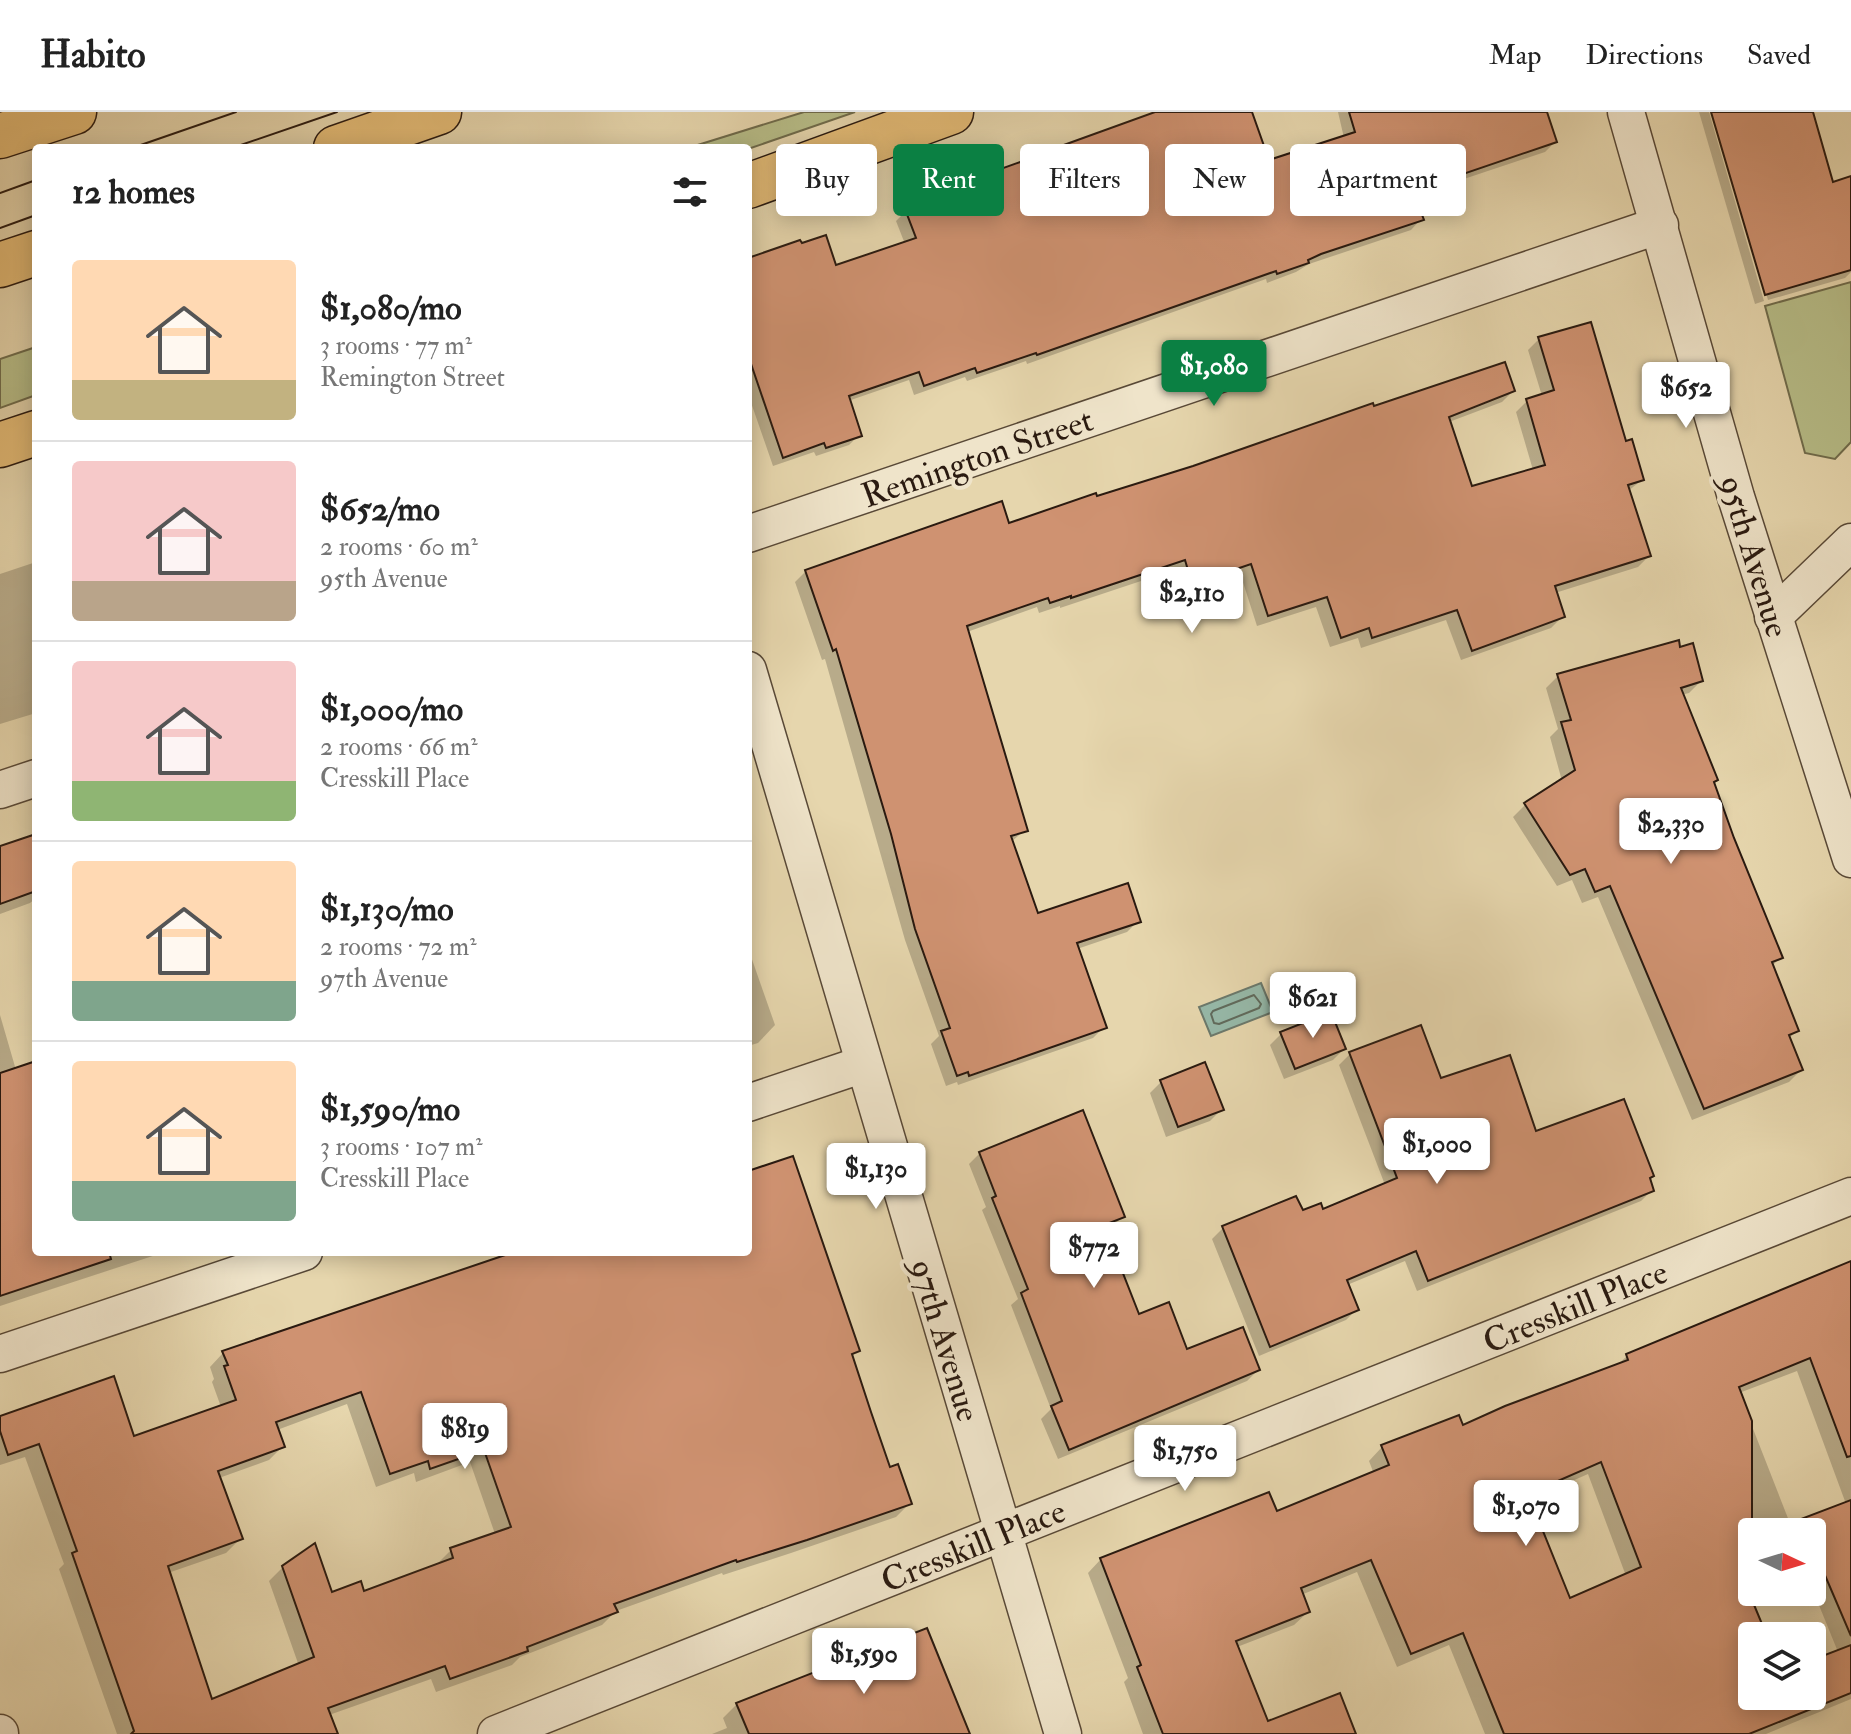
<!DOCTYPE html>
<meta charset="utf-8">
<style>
:root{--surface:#fff;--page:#f6f6f6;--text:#222;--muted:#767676;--line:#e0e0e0;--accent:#0b8043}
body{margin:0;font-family:"IM FELL Double Pica",serif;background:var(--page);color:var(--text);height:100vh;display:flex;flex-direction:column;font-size:30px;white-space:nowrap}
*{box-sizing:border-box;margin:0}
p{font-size:26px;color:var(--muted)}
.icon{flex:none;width:44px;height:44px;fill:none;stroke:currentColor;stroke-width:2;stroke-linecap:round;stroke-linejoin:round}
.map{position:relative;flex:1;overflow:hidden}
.sheet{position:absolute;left:32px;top:32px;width:720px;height:1112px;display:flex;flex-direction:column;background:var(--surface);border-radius:8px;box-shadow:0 4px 20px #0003}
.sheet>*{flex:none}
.hud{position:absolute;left:776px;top:32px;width:760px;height:72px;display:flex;gap:16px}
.needle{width:52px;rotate:94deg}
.tools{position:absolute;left:1738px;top:1406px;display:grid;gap:16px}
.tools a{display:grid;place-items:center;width:88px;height:88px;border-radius:8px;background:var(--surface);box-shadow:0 4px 20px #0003;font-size:40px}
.price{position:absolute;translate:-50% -68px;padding:0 18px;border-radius:8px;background:#fff;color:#222;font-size:26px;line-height:52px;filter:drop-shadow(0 2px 4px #0008)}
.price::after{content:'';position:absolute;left:50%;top:48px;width:24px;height:18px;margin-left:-12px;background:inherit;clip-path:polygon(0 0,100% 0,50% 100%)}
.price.current{background:var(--accent);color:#fff}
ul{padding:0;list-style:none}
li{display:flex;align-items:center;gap:24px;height:200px;padding:0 40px}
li+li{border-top:2px solid var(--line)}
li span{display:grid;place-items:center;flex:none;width:224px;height:160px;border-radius:8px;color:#555}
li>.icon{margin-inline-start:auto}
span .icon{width:96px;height:96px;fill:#fffc;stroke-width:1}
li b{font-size:34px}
h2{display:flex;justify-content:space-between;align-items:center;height:96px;padding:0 40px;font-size:34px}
.pill{padding:0 28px;border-radius:8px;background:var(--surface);box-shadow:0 4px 20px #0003;font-size:28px;line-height:72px}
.pill.current{background:var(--accent);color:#fff}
header{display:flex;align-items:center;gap:48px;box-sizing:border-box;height:112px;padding:0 40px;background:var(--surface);border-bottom:2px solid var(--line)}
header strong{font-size:38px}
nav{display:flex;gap:44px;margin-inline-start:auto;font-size:28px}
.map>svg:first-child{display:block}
.green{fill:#b7bd88;stroke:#706c4c;stroke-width:2}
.water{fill:#96b9a9;stroke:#6b796c;stroke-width:2}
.shadow{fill:#0003;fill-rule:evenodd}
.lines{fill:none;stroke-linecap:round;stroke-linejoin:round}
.shore{stroke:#606a5c;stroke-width:2}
.building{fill:#cf9271;stroke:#2a1a10;stroke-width:2;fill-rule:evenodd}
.minor-casing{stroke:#594937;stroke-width:39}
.primary-casing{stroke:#2a1a10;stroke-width:47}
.motorway-casing{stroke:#2a1a10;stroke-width:47}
.minor{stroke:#efe4ca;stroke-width:36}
.primary{stroke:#e3bb76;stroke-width:44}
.motorway{stroke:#e3bb76;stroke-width:44}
.tram{stroke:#2a1a10;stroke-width:2}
.labels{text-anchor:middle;stroke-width:8;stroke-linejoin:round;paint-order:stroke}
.street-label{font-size:34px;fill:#2a1a10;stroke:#efe4ca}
</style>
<header>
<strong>Habito</strong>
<nav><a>Map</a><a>Directions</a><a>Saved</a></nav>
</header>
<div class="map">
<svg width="1851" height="1622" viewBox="0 0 1851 1622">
<rect width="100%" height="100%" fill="#e6d6ad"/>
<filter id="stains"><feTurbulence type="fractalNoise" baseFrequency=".0025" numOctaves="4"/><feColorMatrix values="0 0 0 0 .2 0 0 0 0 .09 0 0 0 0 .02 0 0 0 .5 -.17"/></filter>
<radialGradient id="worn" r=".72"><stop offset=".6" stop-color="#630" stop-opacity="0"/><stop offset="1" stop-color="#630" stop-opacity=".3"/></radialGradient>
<g class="green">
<polygon points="804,0 855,0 748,37 688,36"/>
<polygon points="1851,170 1851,330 1835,347 1805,341 1765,194"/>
<polygon points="36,235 36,283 0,296 0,247"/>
</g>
<polygon class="water" points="1261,871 1273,900 1211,924 1199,895"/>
<g class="shadow">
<polygon points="1165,0 1250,0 1268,51 1344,26 1338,0 1546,0 1555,30 1545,40 1413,84 1421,107 1411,118 1309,152 1296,160 1267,171 1266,167 1027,252 1026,249 967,269 965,265 914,283 909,268 848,289 859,323 849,333 816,344 814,340 773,354 748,282 748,148 835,156 905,132 896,109 906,99 959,78 966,72 1015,54 1023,46"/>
<polygon points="1699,0 1709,0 1764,189 1755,192"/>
<polygon points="1713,0 1810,0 1831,72 1851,67 1851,160 1845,166 1768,188"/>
<polygon points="1539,227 1624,332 1642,368 1628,379 1649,444 1638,455 1555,481 1562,505 1551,516 1461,548 1446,508 1361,536 1358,526 1330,535 1316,495 1257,514 1240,461 1181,481 1174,458 1060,496 1060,494 1039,501 1037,495 967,520 1025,718 1011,730 1037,803 1138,809 1127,820 1077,837 1104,915 1093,926 958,973 957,970 946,974 931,932 939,924 905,828 825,547 822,548 795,470 806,459 1007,414 1372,296 1513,279 1502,290 1449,310 1471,377 1533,358 1516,300 1527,289 1542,284 1528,238"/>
<polygon points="36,450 36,601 0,612 0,462"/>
<polygon points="1558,564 1701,569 1689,581 1681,583 1712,671 1781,845 1771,855 1797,919 1788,927 1801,958 1789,970 1692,1008 1598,785 1582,791 1572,768 1557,774 1513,705 1525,693 1562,669 1550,625 1558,617 1546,576"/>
<polygon points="0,736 36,739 36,786 30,791 0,802"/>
<polygon points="748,836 775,913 758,931 748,934"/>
<polygon points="0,903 16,958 36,951 36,1140 165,1140 0,1194"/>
<polygon points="1281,922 1344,937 1333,948 1284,967 1270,933"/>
<polygon points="1350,942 1440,969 1535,1022 1648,1067 1652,1078 1641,1089 1417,1179 1405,1149 1347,1173 1357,1197 1346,1208 1259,1244 1212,1127 1223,1116 1295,1087 1302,1101 1322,1100 1385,1073 1339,953"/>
<polygon points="1162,969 1221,998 1210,1009 1166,1025 1150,981"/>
<polygon points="980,1041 1122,1105 1112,1115 1104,1118 1138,1205 1186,1240 1258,1258 1247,1269 1058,1347 1041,1307 1051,1297 1011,1193 1018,1187 982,1098 986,1095 969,1052"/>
<path d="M748 1061 858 1238 851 1245 889 1357 910 1391 896 1405 791 1441 723 1463 722 1461 616 1499 602 1513 520 1545 512 1553 436 1580 431 1567 329 1603 336 1622H117L59 1457 64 1452 25 1345 0 1353V1306L133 1327 221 1295 212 1270 214 1267 210 1255 223 1241 520 1140H748ZM347 1292 376 1375 414 1361 416 1370 470 1350 495 1422 451 1438 437 1452 438 1454 363 1481 331 1483 283 1455 269 1469 299 1554 211 1590 168 1461 226 1441 240 1427 219 1366 269 1348 283 1334 277 1318Z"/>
<path d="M1851 1151V1587L1766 1622H1485L1449 1533 1397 1555 1357 1460 1301 1483 1308 1500 1294 1513 1237 1535 1271 1622H1143L1124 1570 1128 1566 1088 1461 1101 1447 1276 1401 1374 1362 1369 1349 1382 1335 1462 1315 1615 1255 1627 1244ZM1797 1259 1846 1392 1803 1409 1793 1419 1739 1281ZM1588 1362 1626 1464 1569 1489 1529 1388ZM1752 1420H1812V1476L1838 1540 1812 1551V1584H1752V1524H1765L1741 1466 1752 1461Z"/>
<polygon points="737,1592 968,1622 712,1622 727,1616 723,1606"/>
</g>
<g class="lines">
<polygon class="shore" points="1254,883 1261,892 1259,896 1219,912 1214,911 1211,902 1213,899"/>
</g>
<g class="building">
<polygon points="1155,0 1252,0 1269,48 1355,20 1349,0 1547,0 1557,30 1413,79 1424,108 1321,142 1308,148 1309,151 1277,162 1276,159 1037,243 1036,241 977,261 975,256 924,274 919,260 849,284 862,324 826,336 824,331 783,346 748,243 748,146 800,128 802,131 826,123 836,153 916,126 905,97 966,74 964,70 1023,49 1022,44 1061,34"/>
<polygon points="1711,0 1813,0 1833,70 1851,64 1851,158 1765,183"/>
<polygon points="1591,210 1626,329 1632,327 1644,368 1628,373 1651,444 1555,474 1565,505 1472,539 1457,498 1372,526 1369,516 1341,526 1327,485 1268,504 1251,452 1192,472 1185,448 1071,486 1071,484 1050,491 1048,486 967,514 1028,719 1011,724 1038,801 1128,771 1141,810 1077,831 1107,916 969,964 968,960 957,964 941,919 950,916 915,817 891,722 836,537 833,539 805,458 1002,389 1009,411 1096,381 1097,384 1193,354 1373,291 1374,294 1505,250 1515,279 1449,305 1472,374 1545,353 1526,287 1554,278 1538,225"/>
<polygon points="1679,528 1680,535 1693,531 1703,569 1681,576 1718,668 1714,670 1734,726 1783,846 1772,850 1799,919 1789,923 1803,958 1704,997 1610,774 1595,780 1585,757 1570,763 1524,691 1575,658 1561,610 1571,608 1557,562"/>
<polygon points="36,722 36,779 0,792 0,734"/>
<polygon points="1331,900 1346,937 1295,957 1280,920"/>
<polygon points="1421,913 1441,966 1510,943 1536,1019 1624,987 1654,1064 1650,1066 1654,1079 1428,1169 1416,1139 1347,1168 1359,1198 1270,1235 1222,1114 1296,1084 1303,1098 1321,1091 1323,1097 1397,1066 1349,940"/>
<polygon points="36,949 36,1140 109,1140 111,1147 0,1184 0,961"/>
<polygon points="1205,950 1224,998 1178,1015 1160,968"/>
<polygon points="1083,998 1125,1105 1104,1113 1139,1202 1169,1190 1187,1237 1243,1215 1260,1258 1069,1338 1051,1294 1062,1289 1021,1181 1028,1177 992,1086 996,1084 979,1040"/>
<path d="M793 1044 860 1239 852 1242 871 1300 890 1355 898 1352 912 1392 807 1428 737 1450 736 1448 614 1492 618 1500 527 1535 528 1539 450 1567 445 1554 328 1596 338 1622H131L134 1619 72 1441 77 1439 39 1332 8 1343 0 1319V1304L114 1264 134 1324 236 1288 224 1254 228 1253 222 1239 514 1140H748V1059ZM361 1280 390 1362 428 1349 430 1357 484 1338 511 1415 450 1436 453 1446 364 1479 361 1469 332 1480 315 1431 282 1454 314 1545 212 1587 168 1454 243 1427 218 1359 285 1335 276 1310Z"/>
<path d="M1851 1149V1344L1847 1345 1810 1246 1739 1275 1752 1309V1455L1740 1459 1767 1524H1752V1584H1812V1548L1851 1533V1581L1749 1622H1504L1463 1521 1411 1542 1371 1448 1301 1476 1310 1500 1236 1529 1268 1609 1340 1581 1356 1622H1163L1137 1555 1141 1553 1100 1446 1269 1380 1277 1399 1389 1353 1381 1333 1459 1303 1463 1313 1505 1294 1628 1248 1626 1242ZM1601 1350 1641 1455 1570 1486 1528 1382Z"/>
<polygon points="1851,1388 1851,1524 1812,1433 1812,1420 1807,1420 1801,1407"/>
<polygon points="927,1516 970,1622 749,1622 736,1591"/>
</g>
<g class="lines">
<defs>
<g id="minor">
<polyline points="1626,0 1736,385 1851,747"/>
<polyline points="748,422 1660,113"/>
<polyline points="1773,505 1851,430"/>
<polyline points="748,558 1063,1622"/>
<polyline points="0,678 36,666"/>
<polyline points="748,991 864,952"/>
<polyline points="0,1242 304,1140"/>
<polyline points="0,1621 0,1622"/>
<polyline points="496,1622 1851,1084"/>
</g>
<g id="primary">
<polyline points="748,74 951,0"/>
<polyline points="0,333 36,321"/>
</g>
<g id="motorway">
<polyline points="0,24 74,0"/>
<polyline points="336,36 439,0"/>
<polyline points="0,153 36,141"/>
</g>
</defs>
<use href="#minor" class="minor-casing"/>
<use href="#primary" class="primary-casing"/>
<use href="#motorway" class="motorway-casing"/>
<use href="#minor" class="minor"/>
<use href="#primary" class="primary"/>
<use href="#motorway" class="motorway"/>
<g class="tram">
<polyline points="132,36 236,0"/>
<polyline points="232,36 337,0"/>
<polyline points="0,81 36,68"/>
<polyline points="0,116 36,103"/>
</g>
</g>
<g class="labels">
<g class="street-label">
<text transform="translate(977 345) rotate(-19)" y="12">Remington Street</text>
<text transform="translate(1755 444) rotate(73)" y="12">95th Avenue</text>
<text transform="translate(1575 1194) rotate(-22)" y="12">Cresskill Place</text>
<text transform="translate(946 1228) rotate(73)" y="12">97th Avenue</text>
<text transform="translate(973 1433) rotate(-22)" y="12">Cresskill Place</text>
</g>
</g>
<rect width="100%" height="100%" filter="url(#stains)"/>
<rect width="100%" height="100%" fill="url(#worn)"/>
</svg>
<div class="tools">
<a><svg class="needle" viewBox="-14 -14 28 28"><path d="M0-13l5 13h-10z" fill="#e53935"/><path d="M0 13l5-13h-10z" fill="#767676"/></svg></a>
<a><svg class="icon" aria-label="layers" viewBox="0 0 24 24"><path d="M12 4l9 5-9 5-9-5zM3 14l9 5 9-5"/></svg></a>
</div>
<b class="price current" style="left:1214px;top:296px">$1,080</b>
<b class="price" style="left:1686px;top:318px">$652</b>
<b class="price" style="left:1192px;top:523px">$2,110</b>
<b class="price" style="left:1671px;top:754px">$2,330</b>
<b class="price" style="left:1313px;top:928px">$621</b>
<b class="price" style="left:1437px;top:1074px">$1,000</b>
<b class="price" style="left:876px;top:1099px">$1,130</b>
<b class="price" style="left:1094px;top:1178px">$772</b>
<b class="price" style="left:465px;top:1359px">$819</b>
<b class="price" style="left:1185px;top:1381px">$1,750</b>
<b class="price" style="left:1526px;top:1436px">$1,070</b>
<b class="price" style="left:864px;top:1584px">$1,590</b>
<div class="hud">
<a class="pill">Buy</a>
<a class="pill current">Rent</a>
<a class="pill">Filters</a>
<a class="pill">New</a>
<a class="pill">Apartment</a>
</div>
<section class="sheet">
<h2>12 homes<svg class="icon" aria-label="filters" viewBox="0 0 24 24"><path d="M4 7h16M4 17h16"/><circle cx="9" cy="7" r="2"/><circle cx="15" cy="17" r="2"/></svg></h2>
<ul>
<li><span style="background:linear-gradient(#ffd9b3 75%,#c2b280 0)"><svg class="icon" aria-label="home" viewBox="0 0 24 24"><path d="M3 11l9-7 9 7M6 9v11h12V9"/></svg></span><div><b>$1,080/mo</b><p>3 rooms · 77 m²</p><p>Remington Street</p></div></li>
<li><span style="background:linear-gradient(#f6c9c9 75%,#b9a48a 0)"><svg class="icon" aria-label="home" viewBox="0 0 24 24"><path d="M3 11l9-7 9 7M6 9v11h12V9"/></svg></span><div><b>$652/mo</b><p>2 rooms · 60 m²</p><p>95th Avenue</p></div></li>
<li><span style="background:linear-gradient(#f6c9c9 75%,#8fb573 0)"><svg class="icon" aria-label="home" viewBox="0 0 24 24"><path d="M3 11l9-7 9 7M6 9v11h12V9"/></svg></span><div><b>$1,000/mo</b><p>2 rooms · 66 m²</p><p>Cresskill Place</p></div></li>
<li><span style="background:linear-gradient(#ffd9b3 75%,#7fa58c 0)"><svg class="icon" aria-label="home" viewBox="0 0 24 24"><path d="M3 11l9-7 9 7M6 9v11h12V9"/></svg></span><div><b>$1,130/mo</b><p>2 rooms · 72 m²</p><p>97th Avenue</p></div></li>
<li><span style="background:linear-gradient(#ffd9b3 75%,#7fa58c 0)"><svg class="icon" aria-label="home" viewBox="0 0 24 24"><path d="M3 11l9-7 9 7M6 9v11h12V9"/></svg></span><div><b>$1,590/mo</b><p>3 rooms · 107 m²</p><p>Cresskill Place</p></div></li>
</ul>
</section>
</div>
